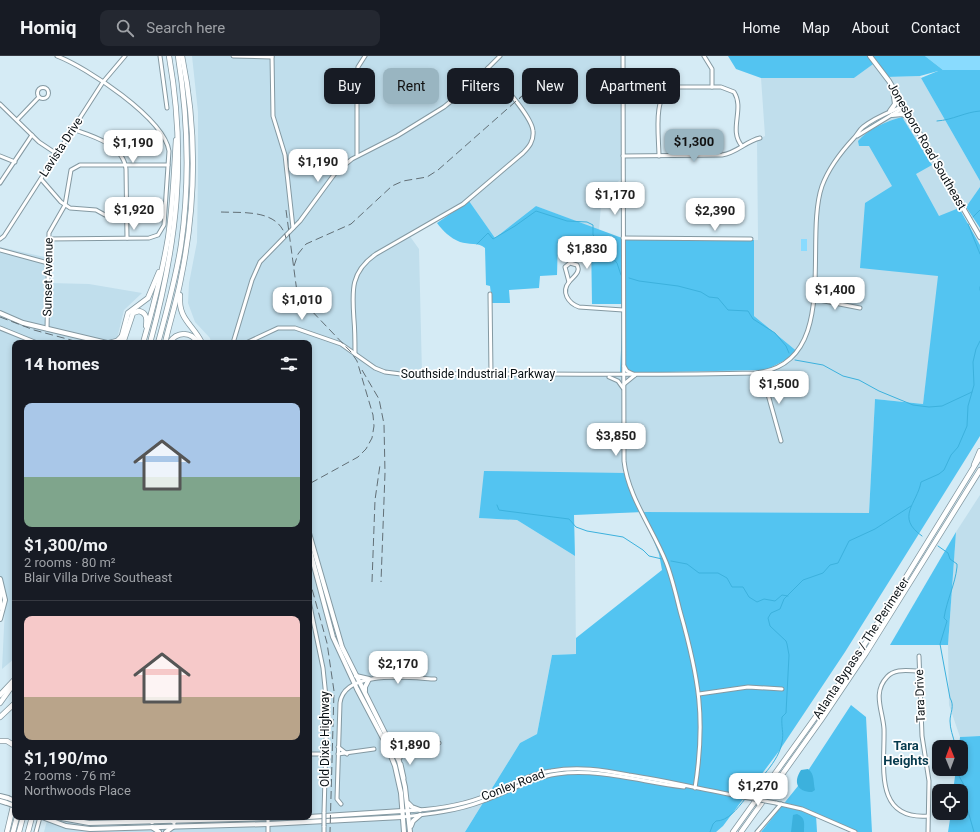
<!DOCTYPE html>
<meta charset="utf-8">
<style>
:root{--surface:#171b24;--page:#242831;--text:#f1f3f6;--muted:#9ea1a6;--line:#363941;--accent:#99b5c1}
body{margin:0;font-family:Roboto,sans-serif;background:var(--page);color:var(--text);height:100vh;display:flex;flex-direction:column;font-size:15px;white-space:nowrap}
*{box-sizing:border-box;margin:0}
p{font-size:13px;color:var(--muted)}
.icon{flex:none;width:22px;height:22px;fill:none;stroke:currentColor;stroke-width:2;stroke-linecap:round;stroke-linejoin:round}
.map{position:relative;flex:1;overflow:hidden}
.details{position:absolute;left:12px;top:284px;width:300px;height:480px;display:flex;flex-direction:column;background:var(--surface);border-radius:8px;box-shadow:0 2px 6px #0003}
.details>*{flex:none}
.hud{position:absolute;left:324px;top:12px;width:380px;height:36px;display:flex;gap:8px}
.needle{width:26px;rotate:359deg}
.fabs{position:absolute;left:932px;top:684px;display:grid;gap:8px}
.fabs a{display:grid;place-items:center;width:36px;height:36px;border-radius:8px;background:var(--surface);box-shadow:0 2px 6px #0003;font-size:20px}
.price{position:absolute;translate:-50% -34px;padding:0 9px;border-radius:8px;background:#fff;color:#222;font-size:13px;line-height:26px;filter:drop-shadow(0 1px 2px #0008)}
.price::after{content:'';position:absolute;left:50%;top:24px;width:12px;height:9px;margin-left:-6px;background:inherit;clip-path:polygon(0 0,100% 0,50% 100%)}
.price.active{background:var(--accent);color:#111}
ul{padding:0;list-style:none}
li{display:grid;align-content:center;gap:8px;height:212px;padding:0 12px}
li+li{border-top:1px solid var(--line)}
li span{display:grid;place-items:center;height:124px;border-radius:8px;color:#555}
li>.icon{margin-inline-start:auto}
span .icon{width:72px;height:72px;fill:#fffc;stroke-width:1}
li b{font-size:17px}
h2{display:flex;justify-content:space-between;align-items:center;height:48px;padding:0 12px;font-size:17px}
.pill{padding:0 14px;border-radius:8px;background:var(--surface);box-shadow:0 2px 6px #0003;font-size:14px;line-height:36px}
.pill.active{background:var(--accent);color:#111}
header{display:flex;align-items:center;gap:24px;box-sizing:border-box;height:56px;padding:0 20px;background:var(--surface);border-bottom:1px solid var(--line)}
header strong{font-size:19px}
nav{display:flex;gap:22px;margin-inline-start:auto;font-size:14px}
.search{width:280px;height:36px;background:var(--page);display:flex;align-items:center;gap:10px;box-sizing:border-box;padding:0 14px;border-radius:8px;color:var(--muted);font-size:15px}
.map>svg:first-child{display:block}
.built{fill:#c0deec}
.green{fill:#89dbfe}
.forest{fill:#53c4f1}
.water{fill:#3cb1dd}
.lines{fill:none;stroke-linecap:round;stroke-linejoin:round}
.stream{stroke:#3cb1dd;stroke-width:1}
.minor-casing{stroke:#8499a2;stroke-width:5}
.major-casing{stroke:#8499a2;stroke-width:6}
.highway-casing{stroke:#8499a2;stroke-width:6}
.minor{stroke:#fff;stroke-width:3}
.major{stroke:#fff;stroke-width:4}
.highway{stroke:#fff;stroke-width:4.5}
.rail{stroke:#626f76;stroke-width:1;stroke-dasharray:8 4;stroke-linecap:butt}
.minor-bridge-casing{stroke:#8499a2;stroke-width:5;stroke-linecap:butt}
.major-bridge-casing{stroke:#8499a2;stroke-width:6;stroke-linecap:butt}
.minor-bridge{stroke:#fff;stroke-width:3}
.major-bridge{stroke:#fff;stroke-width:4}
.labels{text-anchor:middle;stroke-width:3.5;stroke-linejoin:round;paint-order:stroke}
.street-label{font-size:12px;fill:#091014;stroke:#fff}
.neighbourhood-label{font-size:13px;font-weight:bold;fill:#073b4e;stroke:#fff}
</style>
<header>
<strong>Homiq</strong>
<div class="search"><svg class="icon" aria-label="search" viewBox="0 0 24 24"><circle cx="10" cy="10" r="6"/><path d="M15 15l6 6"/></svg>Search here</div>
<nav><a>Home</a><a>Map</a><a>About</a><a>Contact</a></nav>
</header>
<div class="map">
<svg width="980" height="776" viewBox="0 0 980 776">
<rect width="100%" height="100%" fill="#d5ebf5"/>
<g class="built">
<polygon points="192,0 625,0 623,122 602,137 599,174 536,150 495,182 468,144 409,179 419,193 422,318 491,317 566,320 620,317 766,314 799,297 754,260 754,184 758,184 757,84 765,80 761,22 854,22 876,6 886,21 920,20 980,125 980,131 961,158 931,286 923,348 875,343 869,457 642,456 479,462 517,464 575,500 576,598 552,599 537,678 520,687 465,776 44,776 48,761 89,768 135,769 136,761 309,761 309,287 211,287 210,282 195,266 188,247 189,227 197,186 198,116 198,56"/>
<polygon points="0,191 49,202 49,227 89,228 142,237 124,254 116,287 15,287 15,602 2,613 5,551 0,526"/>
<polygon points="980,439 980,680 960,681 949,649 948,589 956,476"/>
</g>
<g class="green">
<polygon points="925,0 980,0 980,14 943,14"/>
<rect x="801" y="183" width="6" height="12"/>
</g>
<g class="forest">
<polygon points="728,0 925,0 943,14 980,14 980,125 921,22 938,15 920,20 886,21 876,6 854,22 761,22 736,13"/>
<path d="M902 61 932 109 916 118 939 160 959 152 980 189V380L845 596 779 695 723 770 716 776H465L520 687 537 678 552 599 576 598V582L662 514 659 498 642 456 574 459 575 500 517 464 479 462 484 415 626 417 642 456 869 457 875 343 923 348 938 220 860 212 865 147 892 130 869 90H859L858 85C868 73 887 65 902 61Z"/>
<polygon points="980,131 980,172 966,151"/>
<path d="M469 145 495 182 536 150 622 182 754 184V260L799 297 766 314 620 317 623 248H592L591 182 558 183 557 219 540 220 539 232 509 234 510 247H492L490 230 486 229 485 192C479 186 468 189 460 186 450 182 443 175 437 167Z"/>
<polygon points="956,476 948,589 890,589"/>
<polygon points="851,649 866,661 872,776 858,776 816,759 817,776 761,776 798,730"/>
<polygon points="980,680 980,776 948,776 951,757 961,757 961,735 953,735 956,713 961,713 961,691 959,691 960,681"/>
</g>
<g class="water">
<path d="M808 713C815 718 813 726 815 734L812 736C797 736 793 726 801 714Z"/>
<path d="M797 758C806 762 804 767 804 776H791L793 759Z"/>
</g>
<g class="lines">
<g class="stream">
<path d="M937 65C953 64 965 56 980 55"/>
<polyline points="973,161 980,154"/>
<polyline points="968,168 980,198"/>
<polyline points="477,188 488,177 493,183 515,170 536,155 567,165 587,166 593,169 593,179 617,207 621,219"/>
<polyline points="629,222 639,225 678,230 701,236 709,241 718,242 728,254 748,255 753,263 775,277 786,290 789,297"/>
<polyline points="980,231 980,234"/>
<polyline points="795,304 823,309 843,320 859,324 879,335 913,349 929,351 942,350 972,336"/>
<polyline points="497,449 499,454 506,455 569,463 576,471 587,475 623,481 643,494 649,500 662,503"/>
<path d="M922 480C895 461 917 448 921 426L939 418 944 414 951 399 958 391 967 370 968 350 974 329 973 306 976 293 980 285"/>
<path d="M938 490 948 497 950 503 957 508V511C955 529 947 543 944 562L947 565 940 588 950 642C955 650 950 657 950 665 950 673 953 680 955 688L954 691"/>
<polyline points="671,505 687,508 699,517 718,517 727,522 732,531 743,531 749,541 757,546 764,543 775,545 782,539 788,540"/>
<polyline points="955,713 964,729 966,748 974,776"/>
<path d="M746 740C758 724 779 706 782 686 784 677 781 670 782 661L786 657 789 599 787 588 786 585 770 570 768 562 771 557 780 553 784 543 803 524 823 517 830 509 838 507 849 485 875 473 911 450"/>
<path d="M710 776 713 768 716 765C728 765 737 753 745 743"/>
</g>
<defs>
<g id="minor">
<polyline points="160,0 167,52"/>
<polyline points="233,0 272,1"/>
<polyline points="272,0 273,60 285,99 293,172"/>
<path d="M623 0 624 405C628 441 653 473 666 506 672 521 676 539 680 555 699 622 706 663 695 732"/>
<polyline points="704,0 712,13 712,31"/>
<circle cx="43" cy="37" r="5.5"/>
<polyline points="0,48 39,86 57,98"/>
<polyline points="17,64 39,41"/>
<path d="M72 73C92 80 123 88 126 113L127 182"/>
<polyline points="857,80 903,52"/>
<polyline points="357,99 357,19 358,11 365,0"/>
<polyline points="0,100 15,106"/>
<path d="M623 100 722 99C737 97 746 85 760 82"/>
<path d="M659 100C659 82 652 37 673 31H721L734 36C745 53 728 74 742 90"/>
<polyline points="41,123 61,146 70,152 96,154 105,159 127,159"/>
<polyline points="0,127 32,79"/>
<polyline points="623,182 751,183"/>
<polyline points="0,183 4,180 103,26 125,0"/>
<path d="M48 183 149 182 158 179 164 169 169 95C164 62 86 11 57 0"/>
<polyline points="0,194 48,207"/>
<path d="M570 207 577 209C581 216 574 220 569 226L565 211Z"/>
<path d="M569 226C561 236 568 247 579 251L623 254"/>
<polyline points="490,238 491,318"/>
<polyline points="814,243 860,252"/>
<polyline points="0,272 37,287"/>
<polyline points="47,273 49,177 65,149 71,114 80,109 168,109"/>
<polyline points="233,287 252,224 260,206 300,165 336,116 352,103 397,80 444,51 472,28 500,0"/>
<path d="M246 287 278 272H295L341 288 375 312 385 316 401 318C519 317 637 320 756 317 842 307 803 185 822 130 829 111 840 97 854 82 857 79 859 74 863 71 875 61 890 56 903 50"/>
<path d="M355 298C355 287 355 275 354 264 352 235 350 216 376 198L463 148 523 97C529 91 534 85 533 75 532 60 499 25 488 12"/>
<polyline points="624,310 627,315 635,319"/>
<polyline points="762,317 781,385"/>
<polyline points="609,321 618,325 623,332"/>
<polyline points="624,328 635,319"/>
<polyline points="309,545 323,612 327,651 324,757"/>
<polyline points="919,600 922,680 929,725 928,776"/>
<path d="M919 615C908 615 895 612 887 621 872 637 883 655 884 673 885 709 873 764 928 760"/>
<polyline points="699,638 748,631 782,633"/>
<polyline points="391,687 431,690 439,687"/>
<polyline points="338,691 347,698"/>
<polyline points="309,698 326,698"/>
<polyline points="338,698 374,693"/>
<polyline points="400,702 397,693 401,688"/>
<polyline points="401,708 404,722"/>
<polyline points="776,747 802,753 855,776"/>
<path d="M341 748 337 743 340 647C344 613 411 622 435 623"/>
<path d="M402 755C427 754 456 751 480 742 504 733 525 719 551 715 578 710 603 714 629 719 668 725 705 734 743 741"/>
<path d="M402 761C430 758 457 755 483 745 508 736 530 722 557 718 599 712 642 726 684 731"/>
<polyline points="36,776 40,761"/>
<polyline points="268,776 268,761"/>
<polyline points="324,776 324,770"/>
<polyline points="757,776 781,748"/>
</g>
<g id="major">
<polyline points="870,0 889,25 980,181"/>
<polyline points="890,55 895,48 893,34"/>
<polyline points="892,59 902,58 910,62"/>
<polyline points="0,257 23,267 107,287"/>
<polyline points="309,477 342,591 399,705 405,731 410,776"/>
<polyline points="309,491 333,581 357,633 387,690 395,710 401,737 404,776"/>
<polyline points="0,523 5,544 0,563"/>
<polyline points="0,534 0,552"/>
<polyline points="356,620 369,623 365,631 365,635"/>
<polyline points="0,740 8,742"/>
<polyline points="0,745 7,747"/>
<polyline points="408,747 412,751 420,754"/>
<polyline points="42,761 66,770 90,773 268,768 402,761"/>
<polyline points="56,761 89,767 308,761"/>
<polyline points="167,761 174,766"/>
<polyline points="309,761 402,755"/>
<polyline points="152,766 159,761"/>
<polyline points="411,770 413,765 420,759"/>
<polyline points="152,771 159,776"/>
<polyline points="166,776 174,770"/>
</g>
<g id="highway">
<path d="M180 239C178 264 193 268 202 287"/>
<polyline points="109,287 117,285 121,281"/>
<polyline points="120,287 128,257 148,242 159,216"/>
<path d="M123 287 133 257 139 255C147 257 147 263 146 270"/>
<path d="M143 287C153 252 162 218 168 182 173 149 174 116 176 84"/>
<path d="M150 287C177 188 187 102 169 0"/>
<path d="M158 287C167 254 176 222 181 189 190 126 188 62 178 0"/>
<path d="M165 287C170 265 177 244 181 222 196 149 197 73 182 0"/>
<path d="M169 287C177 275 191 275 198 287"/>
<polyline points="974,409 980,395"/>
<polyline points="0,639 15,623"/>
<polyline points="0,647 15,626"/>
<polyline points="0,661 15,647"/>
<polyline points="0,685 7,685 15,690"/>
<polyline points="7,776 15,742"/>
<polyline points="13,776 17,761"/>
<polyline points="19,776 23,761"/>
<polyline points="28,776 32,761"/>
<polyline points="733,776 845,620 980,401"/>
<polyline points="741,776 821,664 866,597 980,414"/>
</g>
</defs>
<use href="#minor" class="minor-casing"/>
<use href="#major" class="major-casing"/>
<use href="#highway" class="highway-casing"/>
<use href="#minor" class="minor"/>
<use href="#major" class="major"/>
<use href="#highway" class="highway"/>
<g class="rail">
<polyline points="519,43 537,26"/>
<polyline points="286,154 297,236 306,249 351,296 357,305 373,359 374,370 372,382 366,393 358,401 309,428"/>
<path d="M221 156C244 157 279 153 286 182"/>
<polyline points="294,210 298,198 306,188 351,168 392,130 403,125 427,121 438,114 523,39"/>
<polyline points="0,261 34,274 82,287"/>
<polyline points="362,314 379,343 384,368 385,417 381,526"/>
<polyline points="309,522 327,587 334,635 330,776"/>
<polyline points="372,526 375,444 380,409"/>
</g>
<defs>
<g id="minor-bridge">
<polyline points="743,741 776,747"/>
<polyline points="324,770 324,757"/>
</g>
<g id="major-bridge">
<polyline points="8,742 15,745"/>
<polyline points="7,747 15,750"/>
</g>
</defs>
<use href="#minor-bridge" class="minor-bridge-casing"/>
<use href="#major-bridge" class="major-bridge-casing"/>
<use href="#minor-bridge" class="minor-bridge"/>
<use href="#major-bridge" class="major-bridge"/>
</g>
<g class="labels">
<g class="street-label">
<text transform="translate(927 90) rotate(60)" y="4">Jonesboro Road Southeast</text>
<text transform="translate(61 91) rotate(-57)" y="4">Lavista Drive</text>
<text transform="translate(48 221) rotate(-89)" y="4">Sunset Avenue</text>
<text x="478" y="322">Southside Industrial Parkway</text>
<text transform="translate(861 592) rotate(-57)" y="4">Atlanta Bypass / The Perimeter</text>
<text transform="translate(920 640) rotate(-92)" y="4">Tara Drive</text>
<text transform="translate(325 683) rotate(-90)" y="4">Old Dixie Highway</text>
<text transform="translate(513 729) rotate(-21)" y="4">Conley Road</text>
</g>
<g class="neighbourhood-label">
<text x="906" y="694">Tara<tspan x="906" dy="15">Heights</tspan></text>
</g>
</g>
</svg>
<div class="fabs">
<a><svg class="needle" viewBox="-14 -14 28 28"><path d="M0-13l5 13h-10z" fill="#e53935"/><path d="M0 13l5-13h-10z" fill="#9ea1a6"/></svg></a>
<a><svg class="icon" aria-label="locate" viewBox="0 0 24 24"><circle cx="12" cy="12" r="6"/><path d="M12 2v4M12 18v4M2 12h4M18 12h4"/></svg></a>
</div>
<b class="price active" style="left:694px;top:107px">$1,300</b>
<b class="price" style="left:133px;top:108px">$1,190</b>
<b class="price" style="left:318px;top:127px">$1,190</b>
<b class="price" style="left:615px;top:160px">$1,170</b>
<b class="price" style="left:134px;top:175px">$1,920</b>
<b class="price" style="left:715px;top:176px">$2,390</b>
<b class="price" style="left:587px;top:214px">$1,830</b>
<b class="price" style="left:835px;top:255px">$1,400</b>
<b class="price" style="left:302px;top:265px">$1,010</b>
<b class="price" style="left:779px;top:349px">$1,500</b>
<b class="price" style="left:616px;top:401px">$3,850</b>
<b class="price" style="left:398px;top:629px">$2,170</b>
<b class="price" style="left:410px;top:710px">$1,890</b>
<b class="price" style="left:758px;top:751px">$1,270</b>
<div class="hud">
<a class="pill">Buy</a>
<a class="pill active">Rent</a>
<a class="pill">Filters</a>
<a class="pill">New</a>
<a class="pill">Apartment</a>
</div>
<section class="details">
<h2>14 homes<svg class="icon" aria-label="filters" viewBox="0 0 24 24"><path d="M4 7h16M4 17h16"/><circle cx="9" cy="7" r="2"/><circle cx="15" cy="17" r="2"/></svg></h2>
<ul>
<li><span style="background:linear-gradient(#a9c7e8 60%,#7fa58c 0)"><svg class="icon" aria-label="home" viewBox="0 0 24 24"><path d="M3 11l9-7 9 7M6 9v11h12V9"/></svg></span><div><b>$1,300/mo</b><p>2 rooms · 80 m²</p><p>Blair Villa Drive Southeast</p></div></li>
<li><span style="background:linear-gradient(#f6c9c9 65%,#b9a48a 0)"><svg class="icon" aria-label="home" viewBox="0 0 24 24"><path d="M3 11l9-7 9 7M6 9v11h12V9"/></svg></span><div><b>$1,190/mo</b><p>2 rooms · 76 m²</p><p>Northwoods Place</p></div></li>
</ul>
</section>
</div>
